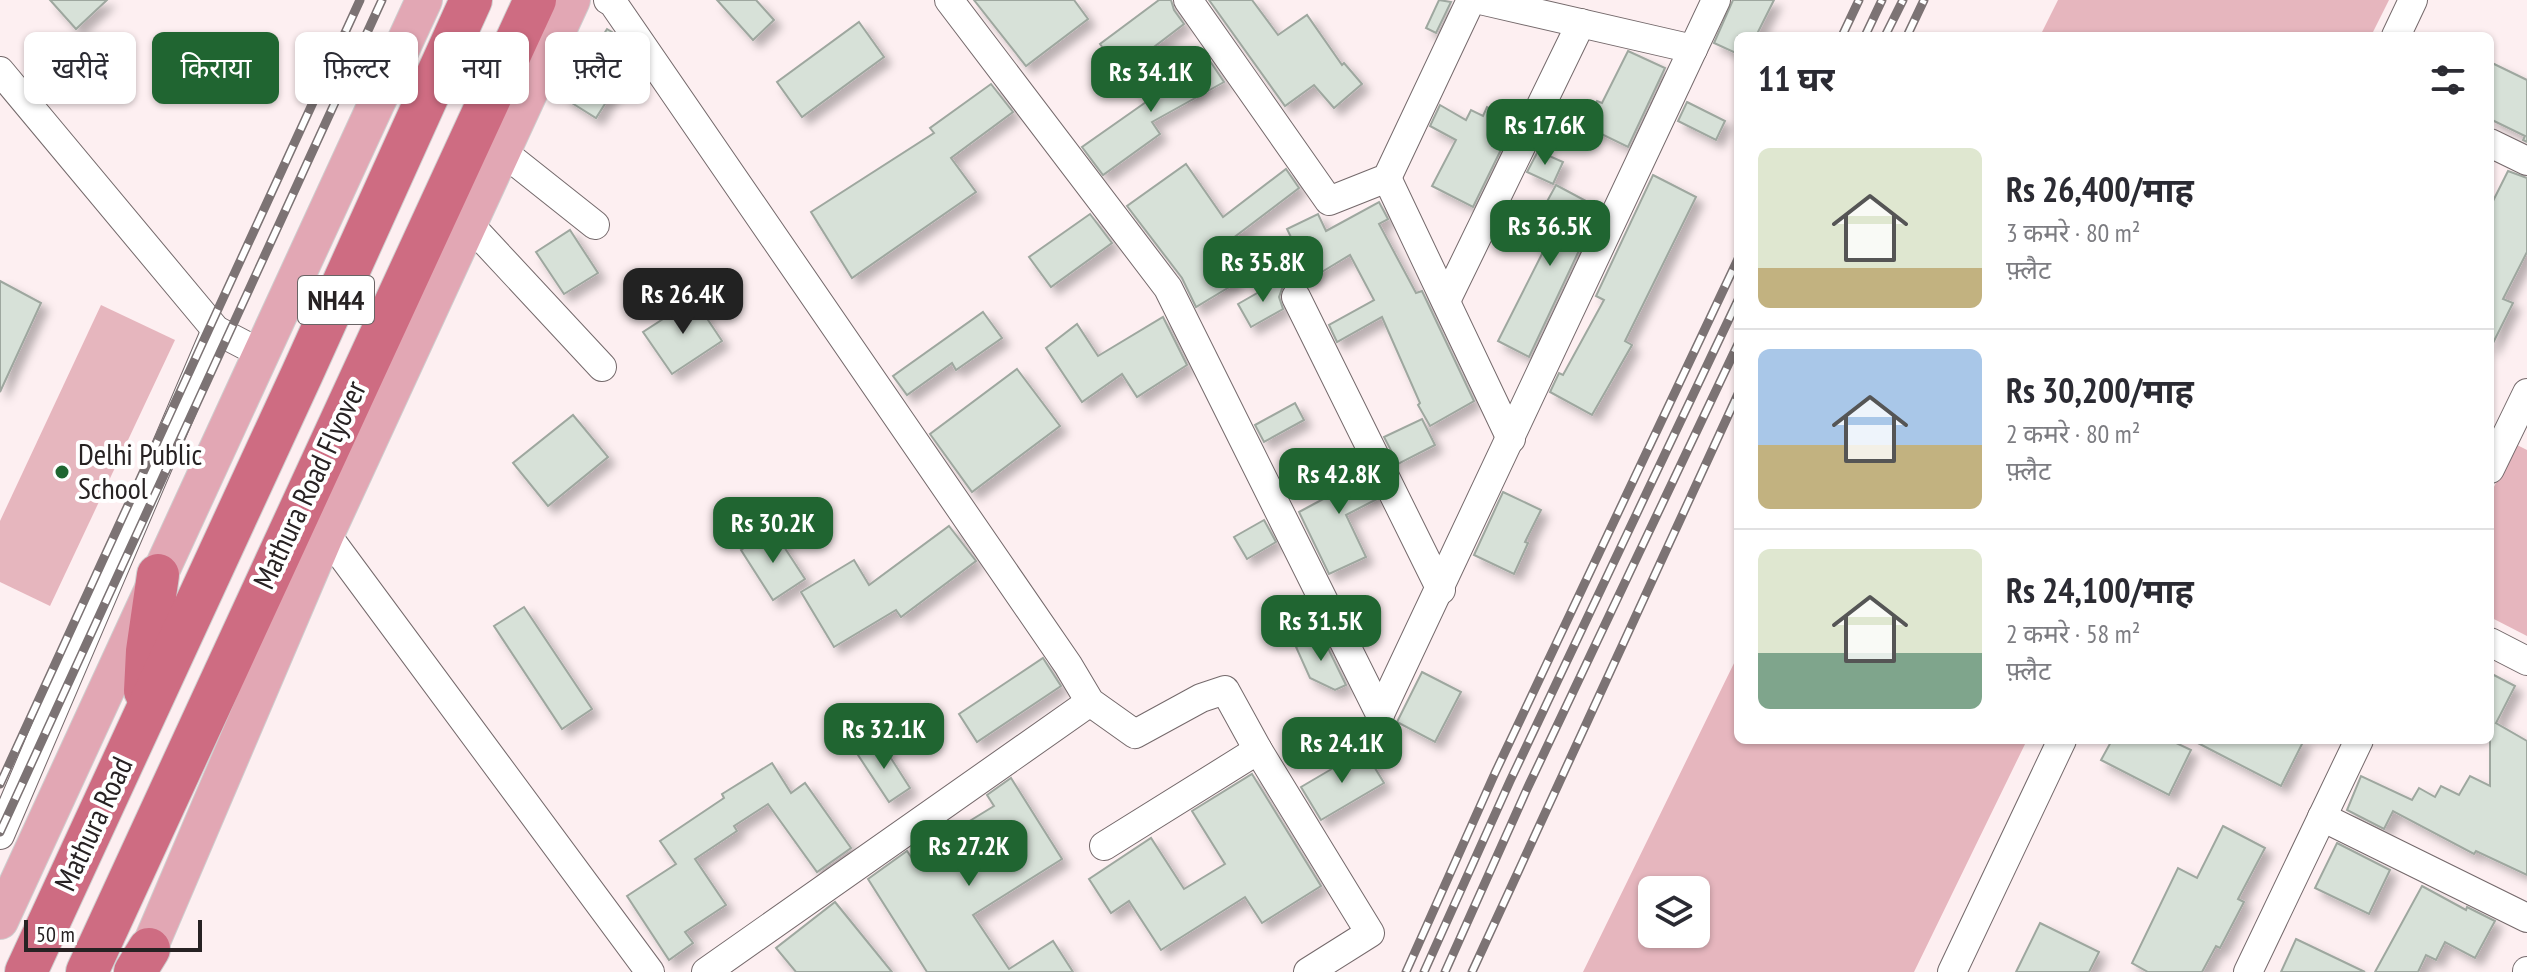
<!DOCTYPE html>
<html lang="hi">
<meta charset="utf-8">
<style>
:root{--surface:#fff;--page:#f2f2f3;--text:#2b2b33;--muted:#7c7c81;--line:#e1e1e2;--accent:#206531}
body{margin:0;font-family:"PT Sans Narrow","Noto Sans Devanagari",sans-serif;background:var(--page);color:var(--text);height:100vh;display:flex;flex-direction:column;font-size:30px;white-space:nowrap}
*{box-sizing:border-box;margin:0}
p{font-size:26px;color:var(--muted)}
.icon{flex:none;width:44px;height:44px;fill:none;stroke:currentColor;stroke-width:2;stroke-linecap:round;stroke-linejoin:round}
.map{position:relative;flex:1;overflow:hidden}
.drawer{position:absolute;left:1734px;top:32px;width:760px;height:712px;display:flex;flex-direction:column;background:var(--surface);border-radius:12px;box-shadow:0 2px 6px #0004}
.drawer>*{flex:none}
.guide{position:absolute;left:24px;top:32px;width:760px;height:72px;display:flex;gap:16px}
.controls{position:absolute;left:1638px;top:876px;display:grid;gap:16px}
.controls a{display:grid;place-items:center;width:72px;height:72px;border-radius:12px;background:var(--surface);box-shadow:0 2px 6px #0004;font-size:40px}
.scale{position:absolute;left:24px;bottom:20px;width:178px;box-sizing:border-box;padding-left:8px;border:4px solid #272223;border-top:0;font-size:22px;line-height:28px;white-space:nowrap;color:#272223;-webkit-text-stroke:6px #fff;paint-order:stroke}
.price{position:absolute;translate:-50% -68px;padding:0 18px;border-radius:16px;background:var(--accent);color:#fff;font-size:26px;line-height:52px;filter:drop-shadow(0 2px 4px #0008)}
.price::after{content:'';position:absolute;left:50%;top:48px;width:24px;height:18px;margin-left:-12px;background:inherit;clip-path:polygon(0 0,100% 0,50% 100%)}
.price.current{background:#222;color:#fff}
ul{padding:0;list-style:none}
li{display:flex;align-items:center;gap:24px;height:200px;padding:0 24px}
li+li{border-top:2px solid var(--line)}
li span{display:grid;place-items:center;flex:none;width:224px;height:160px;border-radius:12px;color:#555}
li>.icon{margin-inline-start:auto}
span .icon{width:96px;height:96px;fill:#fffc;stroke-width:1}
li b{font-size:34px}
h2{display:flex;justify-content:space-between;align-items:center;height:96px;padding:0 24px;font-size:34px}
.tag{padding:0 28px;border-radius:12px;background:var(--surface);box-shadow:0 2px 6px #0004;font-size:28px;line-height:72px}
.tag.current{background:var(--accent);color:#fff}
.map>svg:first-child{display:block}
.green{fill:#e6b6be;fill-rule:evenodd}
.building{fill:#d7e1d8;stroke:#9ea79f;stroke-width:2;filter:url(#shadow)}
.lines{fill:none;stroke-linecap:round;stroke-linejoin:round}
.minor-casing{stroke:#74696b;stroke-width:30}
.major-casing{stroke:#cfcecf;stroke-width:38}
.highway-casing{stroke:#cfcecf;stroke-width:44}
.minor{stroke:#fff;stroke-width:28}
.major{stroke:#e2a7b4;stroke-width:36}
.highway{stroke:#ce6c82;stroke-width:42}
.rail-casing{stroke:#7c7374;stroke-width:9}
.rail{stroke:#fff;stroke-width:6;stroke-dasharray:18;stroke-linecap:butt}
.poi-dot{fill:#206531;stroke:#fff;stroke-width:3}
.labels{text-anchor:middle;stroke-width:8;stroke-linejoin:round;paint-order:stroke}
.shield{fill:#fff;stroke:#686465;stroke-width:2}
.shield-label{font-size:28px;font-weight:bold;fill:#272223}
.poi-label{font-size:30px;fill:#272223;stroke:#fff;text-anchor:start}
.street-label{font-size:30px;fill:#272223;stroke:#fff}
</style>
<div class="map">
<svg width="2527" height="972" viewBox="0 0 2527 972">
<defs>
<filter id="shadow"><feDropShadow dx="7" dy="7" stdDeviation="4" flood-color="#0004"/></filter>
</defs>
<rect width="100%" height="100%" fill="#fdeff1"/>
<g class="green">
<polygon points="2058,0 2389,0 2371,36 2040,36"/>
<polygon points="101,305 175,340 50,606 0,582 0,521"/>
<polygon points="2515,444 2527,450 2527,636 2490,617 2490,495"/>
<path d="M1738 655V740H2027L1914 972H1583ZM1696 890V934H1652V890Z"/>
</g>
<g class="building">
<polygon points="50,0 107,0 76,29"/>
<polygon points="717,0 756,0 774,20 753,40"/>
<polygon points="974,0 1074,0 1088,19 1026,66"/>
<polygon points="1159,0 1171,0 1174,10 1184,24 1121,72 1100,44"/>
<polygon points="1209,0 1252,0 1278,35 1307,15 1342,65 1344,63 1362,84 1334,108 1314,85 1285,106"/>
<polygon points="1439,0 1451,2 1436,33 1426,28"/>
<polygon points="1733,0 1774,0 1756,36 1738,36 1738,54 1714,43"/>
<polygon points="859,22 884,57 802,117 777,82"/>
<polygon points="607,29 612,32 632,61 596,118 564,98"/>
<polygon points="1628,51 1665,68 1628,147 1585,126 1597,101 1602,103"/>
<polygon points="1206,55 1224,82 1152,122 1160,134 1103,175 1082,147 1146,102 1140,92"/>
<polygon points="2490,62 2527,80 2527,142 2523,140 2525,136 2490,119"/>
<polygon points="991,84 1013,112 951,158 976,192 852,278 811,212 934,133 930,128"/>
<polygon points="1687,102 1725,121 1716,140 1678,121"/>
<polygon points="1440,105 1466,120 1471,110 1483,116 1487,107 1515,121 1473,207 1432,186 1456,140 1430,126"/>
<polygon points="1538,151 1563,162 1553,184 1527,172"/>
<polygon points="1186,164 1223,217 1286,169 1299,188 1216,251 1236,283 1196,307 1182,278 1127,206"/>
<polygon points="2508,171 2527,178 2527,252 2503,299 2513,303 2490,349 2490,207"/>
<polygon points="1653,175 1696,197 1625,341 1632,345 1592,415 1550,392 1559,373 1563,375 1604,300 1596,296"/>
<polygon points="1556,185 1599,208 1529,357 1498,341 1547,244 1538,240 1553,211 1544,207"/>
<polygon points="1379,202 1388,219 1379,224 1416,293 1422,291 1474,401 1430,426 1418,405 1420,403 1382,317 1337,342 1329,325 1374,300 1350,255 1307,281 1296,263 1302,260 1287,229 1318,214 1326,231"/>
<polygon points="1090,214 1112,243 1051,287 1029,257"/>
<polygon points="570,230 598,273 564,294 536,252"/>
<polygon points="1280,280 1283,286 1279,297 1283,309 1251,327 1238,304"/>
<polygon points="0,281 41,303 0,392"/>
<polygon points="694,299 722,341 672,374 643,332"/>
<polygon points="983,312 1002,338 956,370 952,363 907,395 893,376"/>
<polygon points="1163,317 1187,365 1137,397 1122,374 1082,402 1046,348 1077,324 1098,356"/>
<polygon points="1017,369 1060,426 972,492 930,434"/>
<polygon points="1295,403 1304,420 1264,442 1255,425"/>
<polygon points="573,415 608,457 548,506 513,463"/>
<polygon points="1422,419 1435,445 1398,464 1384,437"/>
<polygon points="1355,454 1377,499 1346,515 1366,557 1329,574 1299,512 1340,490 1328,469"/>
<polygon points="1503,492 1541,510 1525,542 1528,543 1514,574 1474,555"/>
<polygon points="1264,520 1276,542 1247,559 1234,537"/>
<polygon points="949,526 976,561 901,617 896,610 834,647 801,592 854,560 869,585"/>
<polygon points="773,530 805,579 773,600 741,550"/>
<polygon points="524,607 592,709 562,729 494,626"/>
<polygon points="1321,634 1346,685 1335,690 1310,678 1296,647"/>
<polygon points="1043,658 1061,686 977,742 959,714"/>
<polygon points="1422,672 1461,692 1435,742 1397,722"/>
<polygon points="2490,673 2515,686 2496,723 2527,741 2527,875 2476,851 2474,854 2393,811 2384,829 2347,810 2361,776 2412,800 2419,788 2435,797 2441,786 2459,795 2470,776 2490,786"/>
<polygon points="2112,740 2170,740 2191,750 2169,795 2101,760"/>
<polygon points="2192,740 2304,740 2281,786"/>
<polygon points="880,741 910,788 889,802 858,755"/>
<polygon points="1364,750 1384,783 1321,820 1301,787"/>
<polygon points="772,763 791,793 805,783 851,848 817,872 768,804 734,826 737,831 695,859 726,905 685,932 693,943 669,960 627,896 676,864 660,841 724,798 722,794"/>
<polygon points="1252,774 1321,886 1262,923 1245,897 1161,950 1129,901 1111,913 1089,879 1151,838 1184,889 1225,864 1192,811"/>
<polygon points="1011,778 1062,859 973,915 1009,969 1053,941 1073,972 927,972 868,879 907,851 911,857 994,806 987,795"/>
<polygon points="2223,826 2265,848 2238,899 2244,902 2220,948 2216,946 2202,972 2148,972 2132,963 2178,868 2197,878"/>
<polygon points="2337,843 2390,870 2369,914 2315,888"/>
<polygon points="2422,886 2466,910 2467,907 2495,921 2475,958 2445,942 2436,960 2426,955 2418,972 2375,972"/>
<polygon points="835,902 892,972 796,972 776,948"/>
<polygon points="2040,923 2099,952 2089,972 2016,972"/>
<polygon points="2296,939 2365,972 2281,972"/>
</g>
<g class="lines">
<defs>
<g id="minor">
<polyline points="608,0 613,3 1068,665 1090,702 1135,734 1201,698 1225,690 1258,750 1370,933 1308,972"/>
<polyline points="949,0 1168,288 1380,714"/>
<polyline points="1188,0 1329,201 1387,178 1471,0"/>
<polyline points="1480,0 1693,49"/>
<polyline points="2396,36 2413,0"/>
<polyline points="0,71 216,330 260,353"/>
<polyline points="2490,143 2527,161"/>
<polyline points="503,152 595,225"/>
<polyline points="1387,178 1511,439"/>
<polyline points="469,224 602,367"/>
<polyline points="1296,297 1441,590"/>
<polyline points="1446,301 1581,23"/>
<polyline points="2490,469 2527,393"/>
<polyline points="326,534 650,972"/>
<polyline points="2490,642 2527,661"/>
<polyline points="1380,714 1716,0"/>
<polyline points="2322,817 2527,918"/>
<polyline points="0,835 216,330"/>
<polyline points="1104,846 1258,750"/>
<polyline points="706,972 1090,702"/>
<polyline points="1952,972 2062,740"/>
<polyline points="2248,972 2359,740"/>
<polyline points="2527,972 2527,971"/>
</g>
<g id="major">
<polyline points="0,921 424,0"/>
<polyline points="139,972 326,534 572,0"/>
</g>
<g id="highway">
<polyline points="145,691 147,651 158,575"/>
<polyline points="26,972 302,374 471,0"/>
<polyline points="87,972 535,0"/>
<polyline points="135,972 149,949"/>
</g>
</defs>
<use href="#minor" class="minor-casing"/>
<use href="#major" class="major-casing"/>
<use href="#highway" class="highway-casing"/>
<use href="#minor" class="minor"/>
<use href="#major" class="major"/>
<use href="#highway" class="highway"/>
<defs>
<g id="rail">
<polyline points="1842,36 1859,0"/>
<polyline points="1865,36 1882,0"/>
<polyline points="1885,36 1903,0"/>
<polyline points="1907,36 1924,0"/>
<polyline points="0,784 360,0"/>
<polyline points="0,832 382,0"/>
<polyline points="1406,972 1495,773 1738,259"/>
<polyline points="1424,972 1510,781 1738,300"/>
<polyline points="1445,972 1527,789 1738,344"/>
<polyline points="1472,972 1738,394"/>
</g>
</defs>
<use href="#rail" class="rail-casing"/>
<use href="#rail" class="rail"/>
</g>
<circle class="poi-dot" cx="62" cy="472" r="8"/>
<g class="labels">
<rect class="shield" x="298" y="276" width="76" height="48" rx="6"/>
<g class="shield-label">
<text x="336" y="310">NH44</text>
</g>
<g class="poi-label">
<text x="78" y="465">Delhi Public<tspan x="78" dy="34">School</tspan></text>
</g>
<g class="street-label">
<text transform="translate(310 485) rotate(-65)" y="10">Mathura Road Flyover</text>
<text transform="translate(94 824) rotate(-65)" y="10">Mathura Road</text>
</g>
</g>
</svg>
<div class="controls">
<a><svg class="icon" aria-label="layers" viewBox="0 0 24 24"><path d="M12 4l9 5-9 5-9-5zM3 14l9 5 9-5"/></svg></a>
</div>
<div class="scale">50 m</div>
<b class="price" style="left:1151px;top:114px">Rs 34.1K</b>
<b class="price" style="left:1545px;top:167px">Rs 17.6K</b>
<b class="price" style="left:1550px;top:268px">Rs 36.5K</b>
<b class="price" style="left:1263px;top:304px">Rs 35.8K</b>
<b class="price current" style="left:683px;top:336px">Rs 26.4K</b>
<b class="price" style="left:1339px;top:516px">Rs 42.8K</b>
<b class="price" style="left:773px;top:565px">Rs 30.2K</b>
<b class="price" style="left:1321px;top:663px">Rs 31.5K</b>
<b class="price" style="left:884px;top:771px">Rs 32.1K</b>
<b class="price" style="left:1342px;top:785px">Rs 24.1K</b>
<b class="price" style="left:969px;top:888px">Rs 27.2K</b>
<div class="guide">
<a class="tag">खरीदें</a>
<a class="tag current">किराया</a>
<a class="tag">फ़िल्टर</a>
<a class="tag">नया</a>
<a class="tag">फ़्लैट</a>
</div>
<section class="drawer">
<h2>11 घर<svg class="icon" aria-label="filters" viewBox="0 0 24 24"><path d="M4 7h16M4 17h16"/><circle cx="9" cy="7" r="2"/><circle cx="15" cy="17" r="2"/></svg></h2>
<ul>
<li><span style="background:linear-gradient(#dfe7d0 75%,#c2b280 0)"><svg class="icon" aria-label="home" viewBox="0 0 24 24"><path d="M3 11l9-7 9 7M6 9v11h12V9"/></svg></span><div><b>Rs 26,400/माह</b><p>3 कमरे · 80 m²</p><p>फ़्लैट</p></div></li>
<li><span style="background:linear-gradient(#a9c7e8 60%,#c2b280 0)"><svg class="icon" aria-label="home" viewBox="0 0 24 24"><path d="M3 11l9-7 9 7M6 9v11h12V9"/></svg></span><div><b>Rs 30,200/माह</b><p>2 कमरे · 80 m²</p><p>फ़्लैट</p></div></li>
<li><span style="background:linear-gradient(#dfe7d0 65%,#7fa58c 0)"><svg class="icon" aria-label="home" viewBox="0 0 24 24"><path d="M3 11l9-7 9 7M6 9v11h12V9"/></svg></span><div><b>Rs 24,100/माह</b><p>2 कमरे · 58 m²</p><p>फ़्लैट</p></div></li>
</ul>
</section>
</div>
